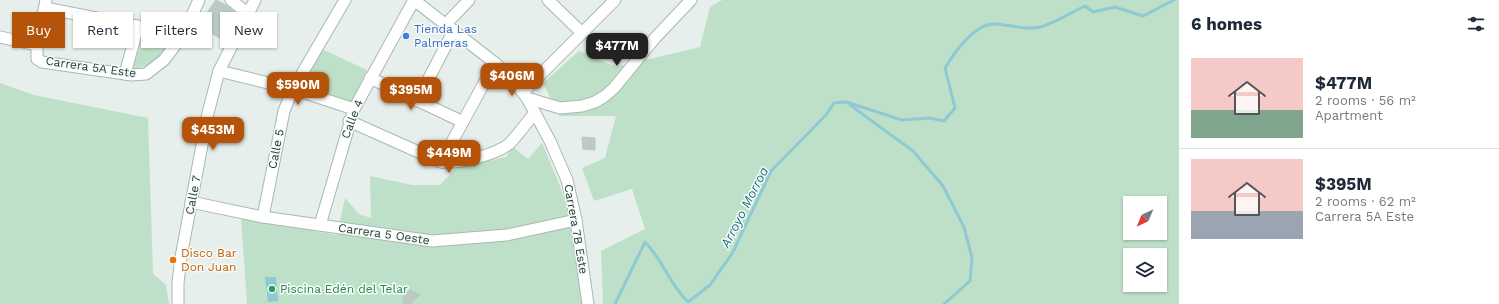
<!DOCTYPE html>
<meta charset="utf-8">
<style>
:root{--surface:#fff;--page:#f2f2f3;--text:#1f2937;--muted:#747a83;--line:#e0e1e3;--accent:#b45309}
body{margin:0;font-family:"Work Sans",sans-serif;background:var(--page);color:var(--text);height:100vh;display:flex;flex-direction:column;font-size:15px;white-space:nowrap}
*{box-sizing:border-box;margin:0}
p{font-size:13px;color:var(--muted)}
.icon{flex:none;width:22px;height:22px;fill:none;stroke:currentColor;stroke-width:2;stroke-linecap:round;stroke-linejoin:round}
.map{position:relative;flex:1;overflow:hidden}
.sheet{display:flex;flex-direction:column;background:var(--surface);width:320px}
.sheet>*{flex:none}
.top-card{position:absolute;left:12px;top:12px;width:380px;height:36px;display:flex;gap:8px}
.needle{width:26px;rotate:224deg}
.fabs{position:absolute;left:1123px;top:196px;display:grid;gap:8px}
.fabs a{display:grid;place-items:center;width:44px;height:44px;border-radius:0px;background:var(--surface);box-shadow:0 1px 3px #0004;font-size:20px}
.price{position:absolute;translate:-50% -34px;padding:0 9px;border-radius:8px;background:var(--accent);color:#fff;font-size:13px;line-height:26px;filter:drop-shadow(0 1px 2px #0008)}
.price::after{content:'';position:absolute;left:50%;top:24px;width:12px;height:9px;margin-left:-6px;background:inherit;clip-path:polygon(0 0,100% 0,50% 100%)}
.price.current{background:#222;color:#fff}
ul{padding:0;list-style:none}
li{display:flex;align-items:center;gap:12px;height:100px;padding:0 12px}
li+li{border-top:1px solid var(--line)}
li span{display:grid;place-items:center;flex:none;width:112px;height:80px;border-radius:0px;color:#555}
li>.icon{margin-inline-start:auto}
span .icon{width:48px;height:48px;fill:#fffc;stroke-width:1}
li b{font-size:17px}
h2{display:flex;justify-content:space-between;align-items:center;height:48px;padding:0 12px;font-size:17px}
.tag{padding:0 14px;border-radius:0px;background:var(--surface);box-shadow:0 1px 3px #0004;font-size:14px;line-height:36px}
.tag.current{background:var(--accent);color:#fff}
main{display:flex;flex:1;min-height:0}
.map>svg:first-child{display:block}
.green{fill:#bfe0c8;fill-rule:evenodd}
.water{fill:#8ec9d4}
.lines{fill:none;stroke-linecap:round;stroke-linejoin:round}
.stream{stroke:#8ec9d4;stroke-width:3}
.building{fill:#bbcac4;stroke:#b8c9c2}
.minor-casing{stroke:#a8b8b2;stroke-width:13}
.minor{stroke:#fff;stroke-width:11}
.shop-dot{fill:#3f7fe0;stroke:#f7fbf9;stroke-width:1.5}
.food-dot{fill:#e8710a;stroke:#f7fbf9;stroke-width:1.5}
.leisure-dot{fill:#2e9e5b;stroke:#f7fbf9;stroke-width:1.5}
.labels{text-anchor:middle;stroke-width:3;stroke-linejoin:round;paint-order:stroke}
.shop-label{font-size:12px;fill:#366cbe;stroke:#f7fbf9;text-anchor:start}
.street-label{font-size:12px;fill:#24423a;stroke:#f7fbf9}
.food-label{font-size:12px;fill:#c56008;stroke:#f7fbf9;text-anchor:start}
.leisure-label{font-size:12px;fill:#27864d;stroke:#f7fbf9;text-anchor:start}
.water-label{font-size:13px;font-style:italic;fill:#1c6f80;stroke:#f7fbf9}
</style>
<main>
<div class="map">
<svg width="1179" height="304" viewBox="0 0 1179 304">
<rect width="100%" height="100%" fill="#e6efeb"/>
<g class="green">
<path d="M722 0H1179V304H602L603 301 601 251 645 229 632 189 594 201 582 168 605 158 616 116H559L543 83 579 51 616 67 700 47 710 7ZM1130 203H1160V233H1130ZM1130 255H1160V285H1130Z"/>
<path d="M145 28 176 37C162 58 157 63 132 70Z"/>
<polygon points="322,49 367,70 351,103 304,83"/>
<polygon points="0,83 34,95 148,118 153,274 166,285 169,304 0,304"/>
<polygon points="542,143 560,186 595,304 247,304 241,218 337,235 345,198 359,214 371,218 370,176 412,185 440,185 456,168 506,157 513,147 528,159"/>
</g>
<polygon class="water" points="265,277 276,277 278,301 268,302"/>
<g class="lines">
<g class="stream">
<polyline points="850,105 913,151 943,186 964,227 972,258 970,281 944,304"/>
<path d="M615 304 645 242C663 260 670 285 688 302L710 285 733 252 771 171 826 115 834 103 846 102 902 120 930 118 944 121 955 108 945 68C954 53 974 24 994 24 1009 24 1025 31 1040 27 1053 24 1072 12 1085 6L1093 12 1115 7 1143 16 1174 0"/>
</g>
</g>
<g class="building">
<polygon points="216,0 226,5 237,14 221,39 198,25"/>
<polygon points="582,137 595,138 595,150 583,149"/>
<polygon points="410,290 420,295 412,301 412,304 403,304 403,297"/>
</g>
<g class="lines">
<defs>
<g id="minor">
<polyline points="46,0 37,45 37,59 42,62 132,75 146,74 164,60 183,35 199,0"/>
<polyline points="231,0 247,13"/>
<polyline points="414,0 495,63 512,79 527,98 550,141 567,180 576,220 588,304"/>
<polyline points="548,0 582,33"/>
<polyline points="45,8 183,35"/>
<polyline points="446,24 469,0"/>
<polyline points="0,37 37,45"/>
<polyline points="219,71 293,89 354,109"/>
<polyline points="125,74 138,26"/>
<polyline points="370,78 463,122"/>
<polyline points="523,92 615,0"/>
<polyline points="527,98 560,108 582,106 595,102 605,96 614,88 655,38 691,0"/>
<polyline points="417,101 454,30"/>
<path d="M349 121 441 162C458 164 495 155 509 144 518 135 526 123 535 113"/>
<polyline points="441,162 495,63"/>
<polyline points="191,202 263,217 432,241 507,235 576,220"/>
<polyline points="263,217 284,111 293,89 345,0"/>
<polyline points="320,225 354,109 414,0"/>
<polyline points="178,304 178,283 181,257 208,113 219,71 255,0"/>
</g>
</defs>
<use href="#minor" class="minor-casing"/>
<use href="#minor" class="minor"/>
</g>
<circle class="shop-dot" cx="406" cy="36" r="4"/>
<circle class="food-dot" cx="173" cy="260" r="4"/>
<circle class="leisure-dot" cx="272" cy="289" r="4"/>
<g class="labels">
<g class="shop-label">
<text x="414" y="33">Tienda Las<tspan x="414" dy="14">Palmeras</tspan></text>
</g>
<g class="street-label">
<text transform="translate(91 67) rotate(8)" y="4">Carrera 5A Este</text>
<text transform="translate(352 119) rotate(-69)" y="4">Calle 4</text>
<text transform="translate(276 149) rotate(-79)" y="4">Calle 5</text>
<text transform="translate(193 195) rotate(-79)" y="4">Calle 7</text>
<text transform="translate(576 229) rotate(80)" y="4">Carrera 7B Este</text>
<text transform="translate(384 234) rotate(8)" y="4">Carrera 5 Oeste</text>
</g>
<g class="food-label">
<text x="181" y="257">Disco Bar<tspan x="181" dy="14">Don Juan</tspan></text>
</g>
<g class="leisure-label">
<text x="280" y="293">Piscina Edén del Telar</text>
</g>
<g class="water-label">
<text transform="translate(744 207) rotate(-63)" y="5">Arroyo Morroa</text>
</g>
</g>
</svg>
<div class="fabs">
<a><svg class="needle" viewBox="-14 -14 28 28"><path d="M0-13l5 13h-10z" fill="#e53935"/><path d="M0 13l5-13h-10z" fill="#747a83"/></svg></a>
<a><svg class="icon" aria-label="layers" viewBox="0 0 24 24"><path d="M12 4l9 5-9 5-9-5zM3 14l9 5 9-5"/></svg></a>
</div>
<b class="price current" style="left:617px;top:67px">$477M</b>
<b class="price" style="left:512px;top:97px">$406M</b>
<b class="price" style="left:298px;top:106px">$590M</b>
<b class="price" style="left:411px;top:111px">$395M</b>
<b class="price" style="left:213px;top:151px">$453M</b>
<b class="price" style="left:449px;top:174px">$449M</b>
<div class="top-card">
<a class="tag current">Buy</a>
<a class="tag">Rent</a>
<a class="tag">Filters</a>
<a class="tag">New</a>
</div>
</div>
<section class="sheet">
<h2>6 homes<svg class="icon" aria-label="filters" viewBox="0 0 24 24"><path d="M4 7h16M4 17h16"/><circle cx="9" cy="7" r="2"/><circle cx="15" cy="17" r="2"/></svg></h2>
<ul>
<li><span style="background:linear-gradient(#f6c9c9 65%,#7fa58c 0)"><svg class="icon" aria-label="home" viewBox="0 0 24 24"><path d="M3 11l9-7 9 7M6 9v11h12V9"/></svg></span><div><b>$477M</b><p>2 rooms · 56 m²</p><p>Apartment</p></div></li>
<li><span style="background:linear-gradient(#f6c9c9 65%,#9aa5b1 0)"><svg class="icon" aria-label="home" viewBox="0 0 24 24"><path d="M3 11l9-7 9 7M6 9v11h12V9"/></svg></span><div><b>$395M</b><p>2 rooms · 62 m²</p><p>Carrera 5A Este</p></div></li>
</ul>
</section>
</main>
